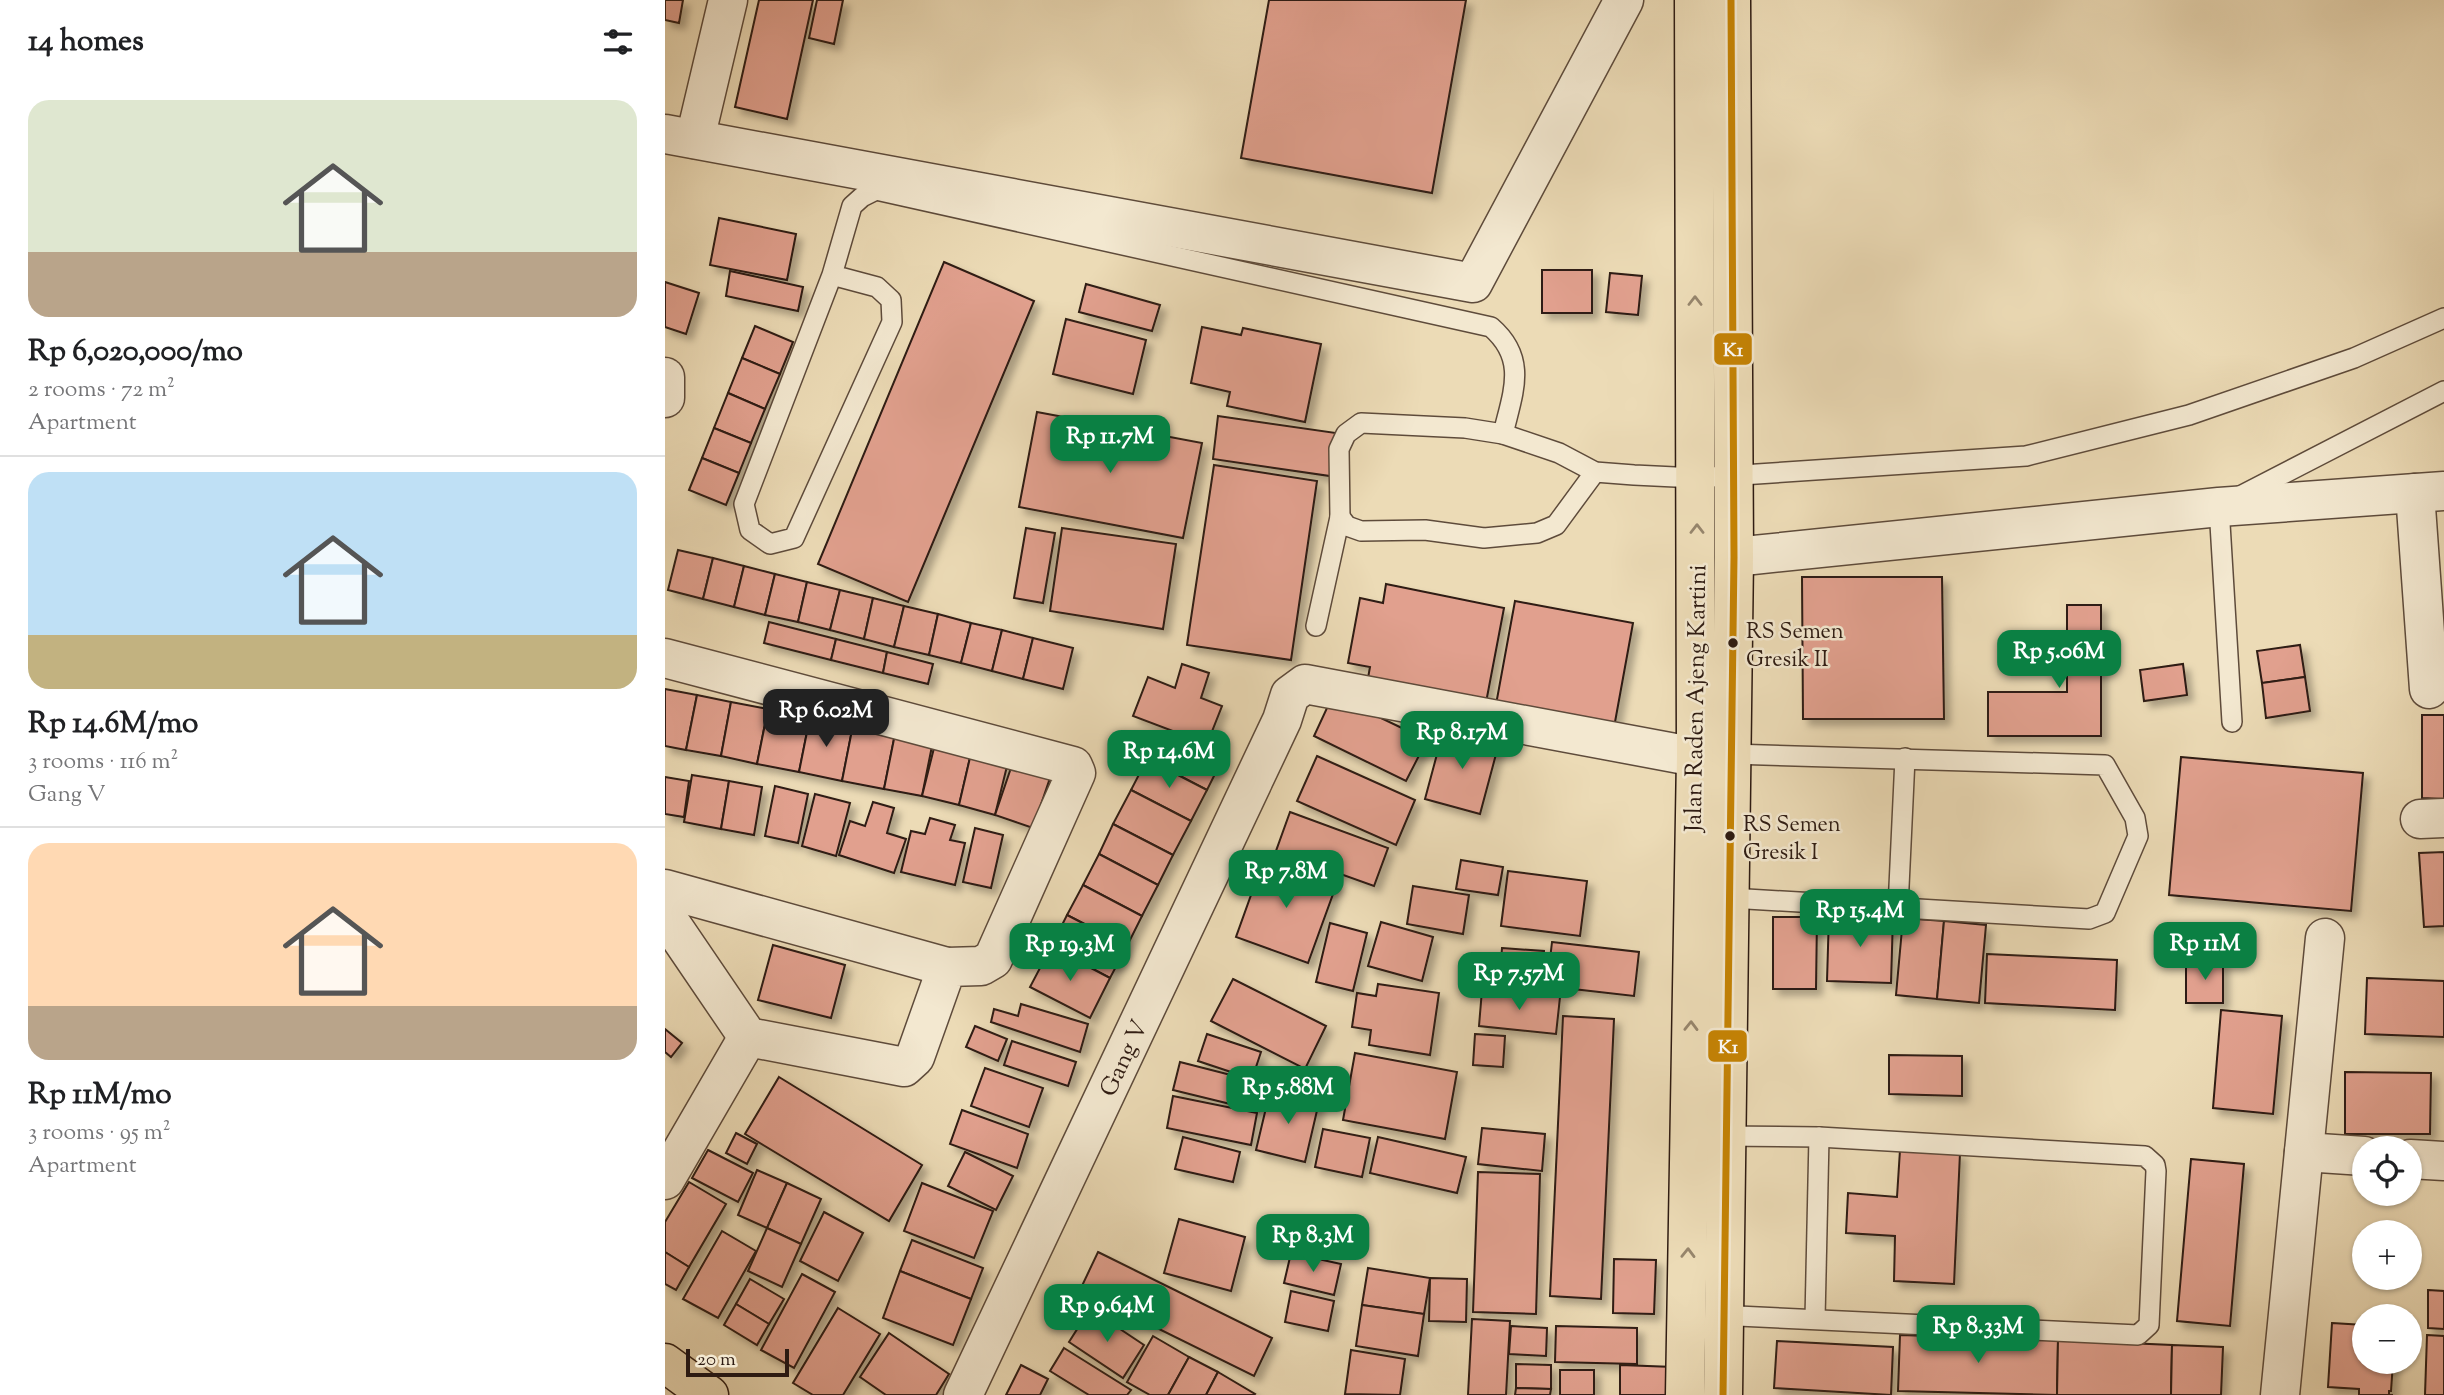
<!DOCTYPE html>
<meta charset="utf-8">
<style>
:root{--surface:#fff;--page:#f2f2f2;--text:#202124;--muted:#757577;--line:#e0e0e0;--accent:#0b8043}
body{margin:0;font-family:"Sorts Mill Goudy",serif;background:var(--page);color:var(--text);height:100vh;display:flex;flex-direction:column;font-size:26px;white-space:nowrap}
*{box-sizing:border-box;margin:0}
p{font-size:23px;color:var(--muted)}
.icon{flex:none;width:38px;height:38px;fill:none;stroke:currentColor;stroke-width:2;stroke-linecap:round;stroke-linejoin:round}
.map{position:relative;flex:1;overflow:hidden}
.side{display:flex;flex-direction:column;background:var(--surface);width:665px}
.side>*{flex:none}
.buttons{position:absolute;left:1687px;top:1136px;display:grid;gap:14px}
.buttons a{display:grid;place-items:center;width:70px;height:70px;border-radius:50%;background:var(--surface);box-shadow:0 2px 5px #0004;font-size:35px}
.scale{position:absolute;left:21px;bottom:18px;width:103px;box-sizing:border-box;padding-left:7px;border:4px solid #2e1b12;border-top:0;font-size:19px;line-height:24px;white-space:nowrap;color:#2e1b12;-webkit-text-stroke:5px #f3e8d0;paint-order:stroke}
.price{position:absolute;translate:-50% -60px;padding:0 16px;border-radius:14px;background:var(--accent);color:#fff;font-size:23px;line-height:46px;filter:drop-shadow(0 2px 4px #0008)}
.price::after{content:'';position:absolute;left:50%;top:42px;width:21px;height:16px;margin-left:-10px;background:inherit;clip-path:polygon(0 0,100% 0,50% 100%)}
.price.selected{background:#222;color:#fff}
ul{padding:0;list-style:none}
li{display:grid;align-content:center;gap:14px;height:371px;padding:0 28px}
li+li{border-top:2px solid var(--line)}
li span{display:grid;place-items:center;height:217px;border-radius:21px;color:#555}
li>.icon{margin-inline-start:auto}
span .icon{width:126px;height:126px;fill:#fffc;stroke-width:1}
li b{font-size:30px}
h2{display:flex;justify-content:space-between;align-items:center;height:84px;padding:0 28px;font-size:30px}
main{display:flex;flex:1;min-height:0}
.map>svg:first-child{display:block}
.building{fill:#e1a08e;stroke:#2e1b12;stroke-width:2;filter:url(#shadow)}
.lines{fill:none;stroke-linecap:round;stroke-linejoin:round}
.lane-casing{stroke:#5e4b3b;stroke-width:22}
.street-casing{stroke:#5e4b3b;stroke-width:41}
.highway-casing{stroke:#2e1b12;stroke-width:41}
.lane{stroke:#f3e8d0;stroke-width:19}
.street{stroke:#f3e8d0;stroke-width:38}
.highway{stroke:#ecdbb6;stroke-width:38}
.bus-1-casing{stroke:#f3e8d0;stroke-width:12}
.bus-1{stroke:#c58304;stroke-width:7}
.oneway{stroke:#96856c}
.bus-dot{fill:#2e1b12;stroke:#f3e8d0;stroke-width:2.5}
.labels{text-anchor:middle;stroke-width:5;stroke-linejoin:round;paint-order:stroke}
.bus-label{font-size:22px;fill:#2e1b12;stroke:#f3e8d0;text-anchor:start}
.street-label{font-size:24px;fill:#2e1b12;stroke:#f3e8d0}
.line-badge{stroke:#f3e8d0;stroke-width:2.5}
.badge-label{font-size:19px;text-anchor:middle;font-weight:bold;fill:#fff}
</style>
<main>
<section class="side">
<h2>14 homes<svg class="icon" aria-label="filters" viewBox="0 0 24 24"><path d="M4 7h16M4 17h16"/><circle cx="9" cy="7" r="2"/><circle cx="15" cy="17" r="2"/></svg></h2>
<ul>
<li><span style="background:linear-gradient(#dfe7d0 70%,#b9a48a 0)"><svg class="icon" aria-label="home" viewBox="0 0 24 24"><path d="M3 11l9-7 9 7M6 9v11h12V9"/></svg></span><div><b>Rp 6,020,000/mo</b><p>2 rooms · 72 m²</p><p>Apartment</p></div></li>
<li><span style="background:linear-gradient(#bfe0f5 75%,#c2b280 0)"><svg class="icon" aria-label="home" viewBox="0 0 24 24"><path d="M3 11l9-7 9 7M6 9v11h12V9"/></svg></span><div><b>Rp 14.6M/mo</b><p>3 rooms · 116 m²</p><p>Gang V</p></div></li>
<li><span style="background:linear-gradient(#ffd9b3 75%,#b9a48a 0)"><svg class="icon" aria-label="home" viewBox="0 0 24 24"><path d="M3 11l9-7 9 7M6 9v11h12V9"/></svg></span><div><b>Rp 11M/mo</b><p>3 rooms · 95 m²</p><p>Apartment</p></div></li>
</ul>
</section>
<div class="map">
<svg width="1779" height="1395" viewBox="0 0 1779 1395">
<defs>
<filter id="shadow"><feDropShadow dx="6" dy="6" stdDeviation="3.5" flood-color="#0004"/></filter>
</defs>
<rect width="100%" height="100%" fill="#ecdbb6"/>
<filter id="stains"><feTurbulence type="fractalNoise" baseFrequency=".00286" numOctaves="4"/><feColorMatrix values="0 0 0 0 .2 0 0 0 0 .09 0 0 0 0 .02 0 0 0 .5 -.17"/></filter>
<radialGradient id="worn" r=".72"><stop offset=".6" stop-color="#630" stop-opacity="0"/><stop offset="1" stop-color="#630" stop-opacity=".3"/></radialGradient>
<g class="building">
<polygon points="0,0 18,0 14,23 0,20"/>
<polygon points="94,0 148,0 122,119 70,107"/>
<polygon points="152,0 178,0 169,44 144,38"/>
<polygon points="604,0 801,0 767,193 576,158"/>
<polygon points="54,218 131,234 122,280 45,265"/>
<polygon points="279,262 369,301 243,602 153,564"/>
<rect x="877" y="270" width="50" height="43"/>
<polygon points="65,271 138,287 133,311 61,296"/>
<polygon points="945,273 977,276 973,315 941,312"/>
<polygon points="0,282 34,293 21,334 0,327"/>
<polygon points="421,284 495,305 487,331 414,312"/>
<polygon points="401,319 481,340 468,394 388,374"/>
<polygon points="90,326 128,342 115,374 77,358"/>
<polygon points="537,327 576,335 578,328 656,344 640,422 562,406 565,392 526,383"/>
<polygon points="77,358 115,374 100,409 63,393"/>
<polygon points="63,393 100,409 86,443 49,428"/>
<polygon points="372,412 537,443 518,538 354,507"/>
<polygon points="553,416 671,433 665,476 548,459"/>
<polygon points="49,428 86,443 74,473 37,458"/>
<polygon points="37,458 74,473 61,505 24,490"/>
<polygon points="549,465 652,481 626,660 522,645"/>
<polygon points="361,528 390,533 378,603 349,598"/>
<polygon points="397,528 511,544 498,629 385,611"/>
<polygon points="13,550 48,558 38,599 3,590"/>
<polygon points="48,558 79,566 69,607 38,599"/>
<polygon points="79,566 110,574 100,615 69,607"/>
<polygon points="110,574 142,582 133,622 100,615"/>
<polygon points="1137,577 1277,577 1279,719 1138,719"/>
<polygon points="142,582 175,590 165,630 133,622"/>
<polygon points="721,584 839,608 819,713 701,689 705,667 683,663 695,598 718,603"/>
<polygon points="175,590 208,598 199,639 165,630"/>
<polygon points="208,598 239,606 229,647 199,639"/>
<polygon points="850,601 968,623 948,733 830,710"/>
<polygon points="1402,605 1436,605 1436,736 1323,736 1323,692 1402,692"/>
<polygon points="239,606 273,614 264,655 229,647"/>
<polygon points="273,614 306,623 296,663 264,655"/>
<polygon points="104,622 171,639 166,660 99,643"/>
<polygon points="306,623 337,630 327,671 296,663"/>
<polygon points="337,630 368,638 358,679 327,671"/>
<polygon points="368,638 408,648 398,689 358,679"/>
<polygon points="171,639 222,652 218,673 166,660"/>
<polygon points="1635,645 1640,677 1597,683 1592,651"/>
<polygon points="222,652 268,664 263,684 218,673"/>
<polygon points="517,664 544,673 536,698 557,706 542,744 468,716 483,677 510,688"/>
<polygon points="1518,664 1522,695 1479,701 1475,670"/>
<polygon points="1640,677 1645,711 1601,718 1597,683"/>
<polygon points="0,689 32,695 21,750 0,746"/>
<polygon points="32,695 66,702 56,756 21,750"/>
<polygon points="668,695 762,740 741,781 649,736"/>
<polygon points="66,702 103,709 92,764 56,756"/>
<polygon points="103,709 145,717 134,772 92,764"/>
<polygon points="1757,715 1779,715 1779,799 1757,798"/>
<polygon points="145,717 188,725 177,781 134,772"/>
<polygon points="188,725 230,734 219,789 177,781"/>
<polygon points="779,728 834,743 815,814 760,799"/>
<polygon points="496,732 556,762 542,790 482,759"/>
<polygon points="230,734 268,741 257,796 219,789"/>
<polygon points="271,740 307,749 294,805 257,796"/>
<polygon points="307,749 344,758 330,815 294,805"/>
<polygon points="652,756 750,800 731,845 632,801"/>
<polygon points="1516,757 1698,773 1686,911 1504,895"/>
<polygon points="349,759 387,772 368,828 330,815"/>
<polygon points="482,759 542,790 526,821 466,790"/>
<polygon points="27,775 64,781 56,829 19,822"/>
<polygon points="0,777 24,781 19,817 0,814"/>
<polygon points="64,781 97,787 89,835 56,829"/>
<polygon points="110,786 143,794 133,843 100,836"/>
<polygon points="466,790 526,821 508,855 448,824"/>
<polygon points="150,794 185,803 171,856 137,846"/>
<polygon points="208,802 229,808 222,833 241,839 229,873 174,855 185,821 200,826"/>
<polygon points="625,812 723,848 709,886 611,851"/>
<polygon points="265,818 290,825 285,840 300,843 290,885 236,872 246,831 260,834"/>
<polygon points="448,824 508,855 493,885 434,854"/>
<polygon points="310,828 338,835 326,888 298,882"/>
<polygon points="1779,852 1779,926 1759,927 1754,853"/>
<polygon points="434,854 493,885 477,916 418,885"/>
<polygon points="600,856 672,883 643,963 571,937"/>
<polygon points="796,860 838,867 833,895 791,889"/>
<polygon points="843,871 922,881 915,936 836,926"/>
<polygon points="418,885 477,916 462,946 402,915"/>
<polygon points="748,886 804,895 798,934 742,924"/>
<polygon points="1164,914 1228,916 1226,983 1162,981"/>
<polygon points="402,915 462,946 445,978 386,947"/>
<polygon points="1108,917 1152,917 1151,989 1108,989"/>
<polygon points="1238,918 1279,921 1272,999 1231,995"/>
<polygon points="1279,921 1321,925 1314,1003 1272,999"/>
<polygon points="716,922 768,937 757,981 703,966"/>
<polygon points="665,923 702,933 688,991 651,982"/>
<polygon points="887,942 974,952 969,996 882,986"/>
<polygon points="108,945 180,965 166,1018 93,1000"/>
<polygon points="386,947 445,978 425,1018 365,987"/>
<polygon points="837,948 879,951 877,990 834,988"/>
<polygon points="1322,954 1452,960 1450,1010 1320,1003"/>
<rect x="1521" y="962" width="37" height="41"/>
<polygon points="1702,978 1779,981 1779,1037 1700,1034"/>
<polygon points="568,979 661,1026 640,1069 546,1021"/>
<polygon points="713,984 774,993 765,1055 704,1045 706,1030 687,1027 692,993 711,996"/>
<polygon points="817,990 895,997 891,1034 814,1026"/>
<polygon points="356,1004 423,1024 415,1052 326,1022 329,1009 353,1016"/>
<polygon points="1556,1010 1617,1016 1608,1114 1548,1108"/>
<polygon points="898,1016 949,1019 936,1299 885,1296"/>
<polygon points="310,1026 342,1039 333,1061 301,1047"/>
<polygon points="0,1029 17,1043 6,1057 0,1052"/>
<polygon points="542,1034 596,1052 587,1079 533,1061"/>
<polygon points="810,1034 840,1036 838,1067 808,1065"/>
<polygon points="347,1041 411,1062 403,1086 339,1065"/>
<polygon points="690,1053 792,1072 780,1139 678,1120"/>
<polygon points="1224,1055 1297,1056 1297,1096 1224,1094"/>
<polygon points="515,1062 601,1084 594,1111 508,1090"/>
<polygon points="320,1068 378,1088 364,1127 306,1106"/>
<polygon points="1680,1072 1766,1073 1765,1134 1680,1134"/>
<polygon points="114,1077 257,1165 224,1221 80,1134"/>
<polygon points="605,1091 654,1102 640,1162 591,1150"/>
<polygon points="508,1096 592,1113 586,1145 502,1128"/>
<polygon points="297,1110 363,1134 352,1168 285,1144"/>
<polygon points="817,1128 880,1134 877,1171 813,1164"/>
<polygon points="658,1129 705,1138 697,1177 650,1167"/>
<polygon points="71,1133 92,1144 82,1164 61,1153"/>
<polygon points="518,1137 575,1152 568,1182 510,1169"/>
<polygon points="713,1137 801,1157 792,1193 705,1173"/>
<polygon points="43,1150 88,1173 73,1202 27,1178"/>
<polygon points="1235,1150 1295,1153 1289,1284 1229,1281 1230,1236 1181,1233 1183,1193 1232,1197"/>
<polygon points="300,1152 348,1176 331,1210 283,1186"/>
<polygon points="1526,1159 1579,1164 1565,1326 1512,1321"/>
<polygon points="92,1170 122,1183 102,1228 73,1215"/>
<polygon points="813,1172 875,1174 871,1314 808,1312"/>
<polygon points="24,1182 61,1204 24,1267 0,1252 0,1222"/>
<polygon points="122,1183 156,1199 136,1244 102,1228"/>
<polygon points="257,1183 328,1211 309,1258 239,1231"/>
<polygon points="159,1212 198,1233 173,1281 135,1261"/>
<polygon points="514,1219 580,1237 566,1291 499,1273"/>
<polygon points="102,1228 136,1244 117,1287 83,1271"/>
<polygon points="57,1231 91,1251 53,1318 18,1299"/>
<polygon points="247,1240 318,1268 306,1299 235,1271"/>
<polygon points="0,1252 24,1267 11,1290 0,1284"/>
<polygon points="433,1252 607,1338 589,1376 415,1290"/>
<polygon points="626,1253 676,1264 669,1295 619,1283"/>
<polygon points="949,1259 991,1260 989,1314 948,1313"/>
<polygon points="703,1268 765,1278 759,1314 697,1305"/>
<polygon points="235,1271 306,1299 288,1345 218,1318"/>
<polygon points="137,1274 170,1292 129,1368 96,1350"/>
<polygon points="765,1278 802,1279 801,1322 764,1321"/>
<polygon points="85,1279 119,1299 104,1324 71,1304"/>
<polygon points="1763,1290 1779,1291 1779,1329 1763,1328"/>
<polygon points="626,1291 669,1301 663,1331 620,1322"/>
<polygon points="71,1304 104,1324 92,1345 59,1325"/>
<polygon points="697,1305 759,1314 753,1356 691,1346"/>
<polygon points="173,1308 215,1334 178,1395 148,1395 128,1383"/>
<polygon points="425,1309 479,1345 458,1378 404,1342"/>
<polygon points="807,1319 845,1321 841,1395 803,1395"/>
<polygon points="1667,1323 1699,1325 1699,1362 1728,1362 1726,1391 1724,1391 1724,1395 1728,1395 1694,1395 1694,1389 1663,1387"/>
<polygon points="846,1326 882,1328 881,1356 844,1354"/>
<polygon points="891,1326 972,1328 972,1364 890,1362"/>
<polygon points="224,1333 284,1374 271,1395 221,1395 195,1377"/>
<polygon points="1235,1335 1393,1340 1392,1395 1233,1391"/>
<polygon points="1762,1335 1779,1336 1779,1395 1760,1395"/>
<polygon points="488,1336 524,1357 503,1395 485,1395 462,1382"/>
<polygon points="1393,1340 1507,1345 1506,1395 1392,1395"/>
<polygon points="1112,1341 1228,1347 1226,1395 1109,1388"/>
<polygon points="1507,1345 1558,1347 1556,1395 1506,1395"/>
<polygon points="399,1348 466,1390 462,1395 424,1395 385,1371"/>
<polygon points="686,1350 740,1359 735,1395 680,1394"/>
<polygon points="524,1357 553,1372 541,1395 503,1395"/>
<polygon points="851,1364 886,1365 886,1389 851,1388"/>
<polygon points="356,1365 383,1379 375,1395 341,1395"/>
<polygon points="955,1365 1009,1367 1008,1395 955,1395"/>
<rect x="895" y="1370" width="34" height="25"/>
<polygon points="553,1372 590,1394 589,1395 541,1395"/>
<polygon points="851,1388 886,1389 885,1395 850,1395"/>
</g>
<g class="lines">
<defs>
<g id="lane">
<path d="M167 275 212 287 226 300 227 322 129 538 105 544 85 530 79 504 167 275 187 206 197 197 211 190 826 327C863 359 848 392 838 434"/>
<polyline points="675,517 674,449 681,434 696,423 800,428 838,434 894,453 930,472 969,475 1031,478 1361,456 1524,415 1689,358 1779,318"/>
<polyline points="651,626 675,517 682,526 696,531 760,530 819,538 872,533 891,525 930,472"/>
<polyline points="1567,722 1554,507 1779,391"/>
<polyline points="1065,898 1424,919 1440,913 1473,836 1470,818 1440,765 1066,754"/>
<polyline points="1233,908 1240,758"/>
<polyline points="1052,1315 1473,1335 1484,1325 1491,1171 1490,1165 1480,1156 1154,1137 1054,1136"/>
<polyline points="1150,1319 1154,1137"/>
</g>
<g id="street">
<polyline points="0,134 808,283 959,0"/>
<polyline points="30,139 63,0"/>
<polyline points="0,377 0,398"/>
<polyline points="1750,493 1764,689"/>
<polyline points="1069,557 1554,507 1779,491"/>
<polyline points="0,658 408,766 411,773 328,959 316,966 282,967 250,1057 239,1067 83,1037 0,915"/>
<polyline points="1755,819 1779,818"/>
<polyline points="0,889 282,967"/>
<polyline points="1639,1152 1699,1156"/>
<polyline points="1745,1159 1779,1161"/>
<polyline points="0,1180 83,1037"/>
<polyline points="298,1395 617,720 625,695 640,684 1031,757"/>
<polyline points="1615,1395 1660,938"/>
</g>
<g id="highway">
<polyline points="0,1363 44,1395"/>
<polyline points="1020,1395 1031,757 1029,0"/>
<polyline points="1058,1395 1069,557 1066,0"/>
</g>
</defs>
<use href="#lane" class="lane-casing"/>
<use href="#street" class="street-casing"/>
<use href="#highway" class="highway-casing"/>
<use href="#lane" class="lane"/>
<use href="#street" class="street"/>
<use href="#highway" class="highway"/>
<defs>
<polyline id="bus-1" points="1058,1395 1069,557 1066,0"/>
</defs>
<use href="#bus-1" class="bus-1-casing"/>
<use href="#bus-1" class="bus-1"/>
</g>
<defs><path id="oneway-chevron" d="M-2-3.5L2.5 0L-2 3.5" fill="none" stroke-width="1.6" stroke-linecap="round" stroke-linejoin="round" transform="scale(1.75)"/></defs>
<g class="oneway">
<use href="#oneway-chevron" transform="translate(1030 301) rotate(-90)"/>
<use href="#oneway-chevron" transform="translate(1032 529) rotate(-90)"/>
<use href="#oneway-chevron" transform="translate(1026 1026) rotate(-89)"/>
<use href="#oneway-chevron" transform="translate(1023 1253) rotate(-89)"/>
</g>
<g class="bus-dot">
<circle cx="1068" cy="643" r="6"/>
<circle cx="1065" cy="836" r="6"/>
</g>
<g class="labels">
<g class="bus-label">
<text x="1081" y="638">RS Semen<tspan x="1081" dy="28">Gresik II</tspan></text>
<text x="1078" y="831">RS Semen<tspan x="1078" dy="28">Gresik I</tspan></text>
</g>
<g class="street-label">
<text transform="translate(1030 698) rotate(-89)" y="8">Jalan Raden Ajeng Kartini</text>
<text transform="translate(458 1058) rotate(-65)" y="8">Gang V</text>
</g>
</g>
<g class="line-badge">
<rect x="1048" y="332" width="40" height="34" rx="7" fill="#c58304"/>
<rect x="1042" y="1029" width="41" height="34" rx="7" fill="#c58304"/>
</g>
<g class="badge-label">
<text x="1068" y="356">K1</text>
<text x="1063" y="1053">K1</text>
</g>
<rect width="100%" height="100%" filter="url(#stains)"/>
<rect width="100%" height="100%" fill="url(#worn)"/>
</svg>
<div class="buttons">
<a><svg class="icon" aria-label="locate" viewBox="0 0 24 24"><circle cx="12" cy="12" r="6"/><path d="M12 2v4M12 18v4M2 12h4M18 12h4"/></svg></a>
<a>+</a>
<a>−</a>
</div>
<div class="scale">20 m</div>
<b class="price" style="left:445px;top:475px">Rp 11.7M</b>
<b class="price" style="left:1394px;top:690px">Rp 5.06M</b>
<b class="price selected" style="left:161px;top:749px">Rp 6.02M</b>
<b class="price" style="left:797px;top:771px">Rp 8.17M</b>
<b class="price" style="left:504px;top:790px">Rp 14.6M</b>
<b class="price" style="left:621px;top:910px">Rp 7.8M</b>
<b class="price" style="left:1195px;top:949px">Rp 15.4M</b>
<b class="price" style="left:1540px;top:982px">Rp 11M</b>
<b class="price" style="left:405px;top:983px">Rp 19.3M</b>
<b class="price" style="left:854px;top:1012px">Rp 7.57M</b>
<b class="price" style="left:623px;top:1126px">Rp 5.88M</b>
<b class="price" style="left:648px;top:1274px">Rp 8.3M</b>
<b class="price" style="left:442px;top:1344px">Rp 9.64M</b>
<b class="price" style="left:1313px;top:1365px">Rp 8.33M</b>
</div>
</main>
